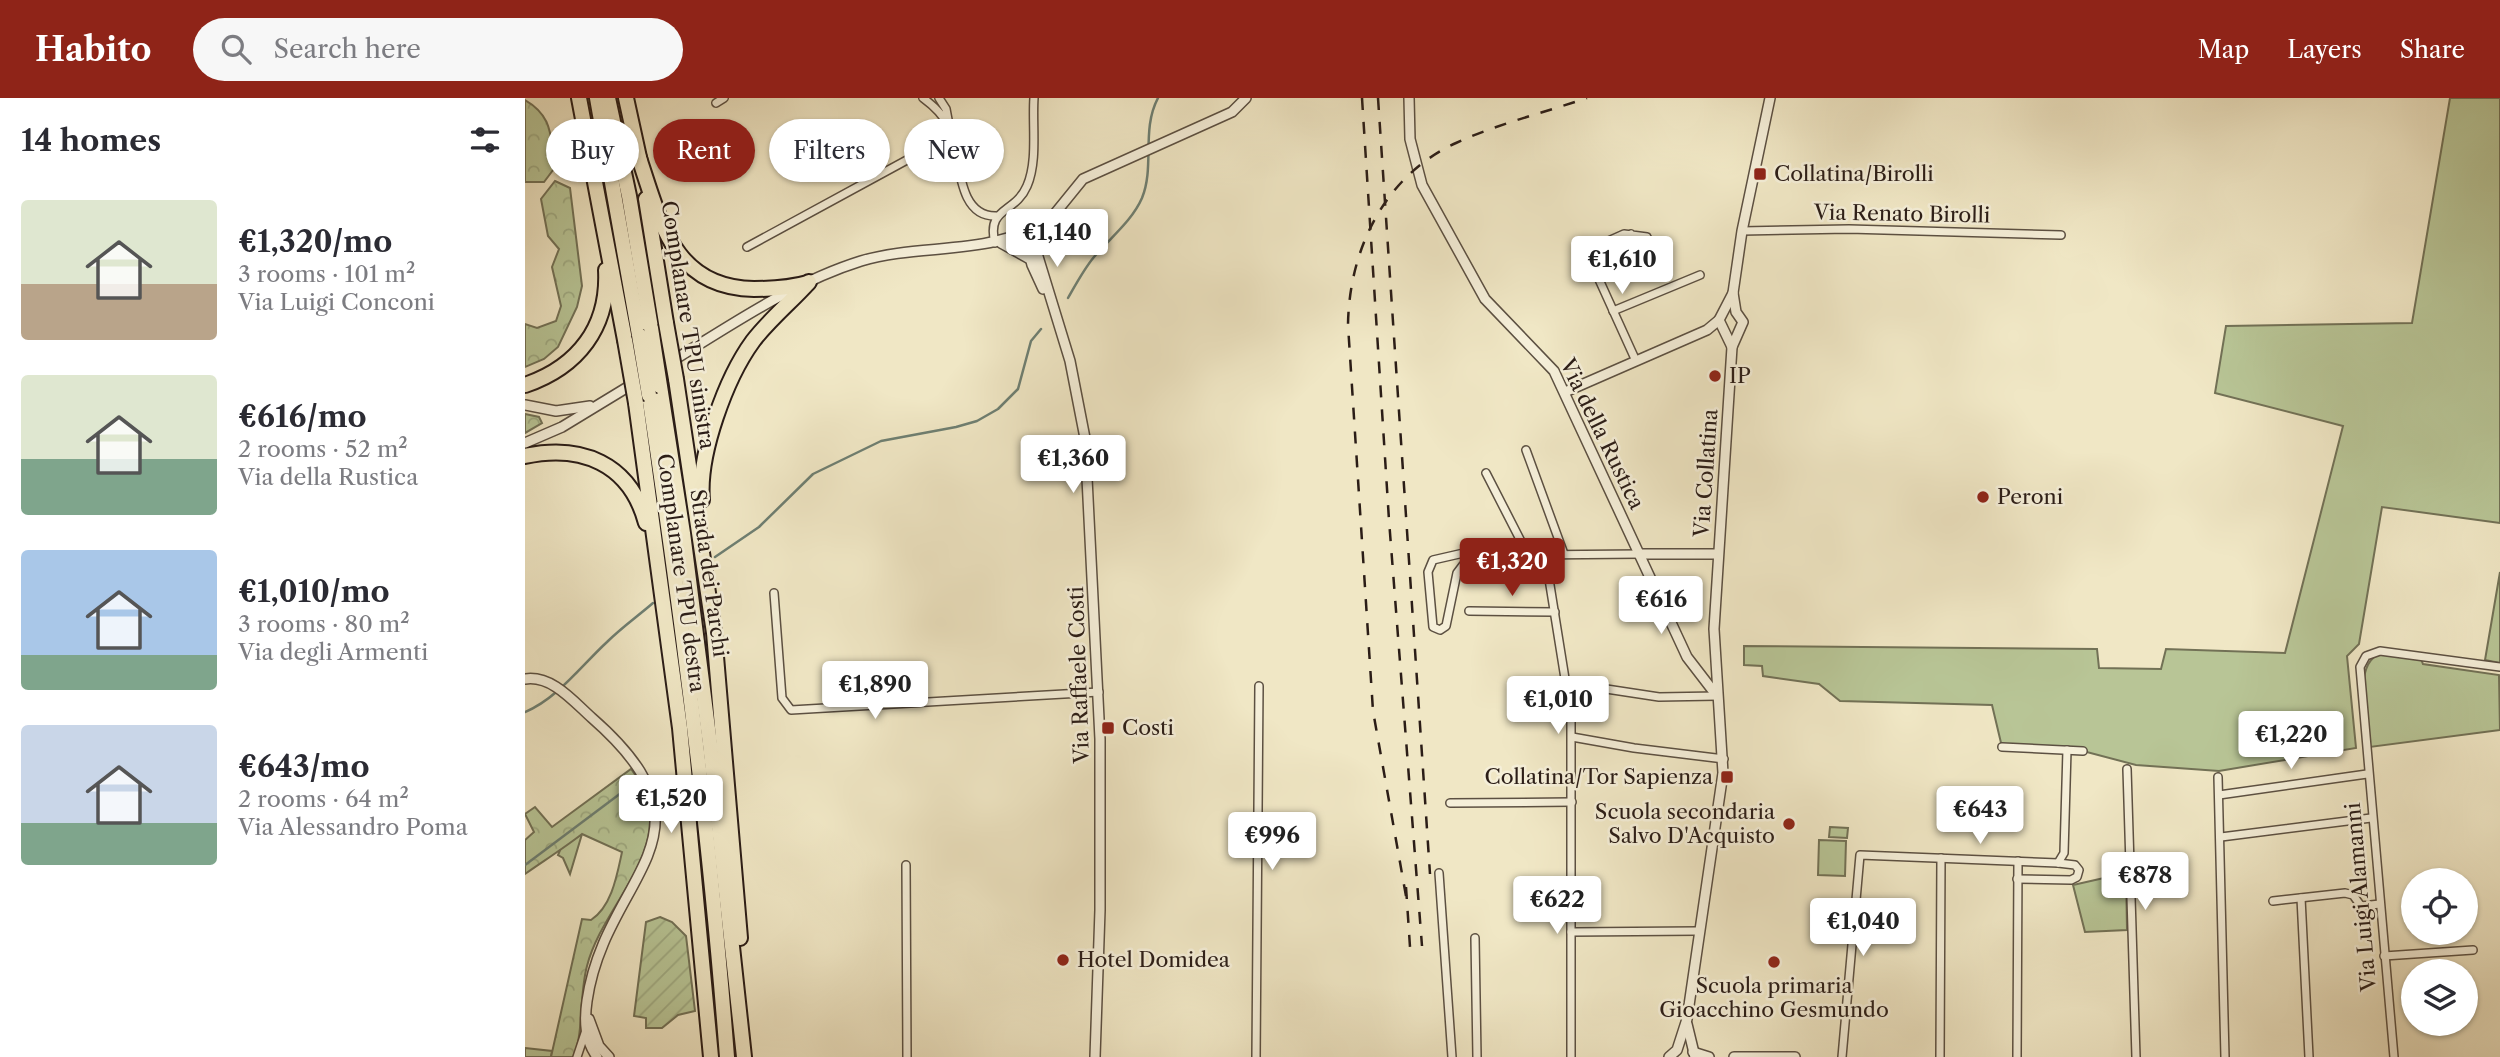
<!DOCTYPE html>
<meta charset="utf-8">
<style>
:root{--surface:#fff;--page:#f7f7f7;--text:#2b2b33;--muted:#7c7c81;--accent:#8f2418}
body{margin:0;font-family:"Libre Caslon Text",serif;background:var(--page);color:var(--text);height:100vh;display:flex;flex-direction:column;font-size:26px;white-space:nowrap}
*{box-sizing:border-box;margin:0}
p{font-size:23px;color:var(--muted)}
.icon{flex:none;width:38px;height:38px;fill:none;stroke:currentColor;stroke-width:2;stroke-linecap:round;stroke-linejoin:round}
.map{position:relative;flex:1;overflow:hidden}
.panel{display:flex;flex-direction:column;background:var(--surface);width:525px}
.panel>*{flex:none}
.banner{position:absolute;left:21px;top:21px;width:665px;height:63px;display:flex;gap:14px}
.fabs{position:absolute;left:1876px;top:770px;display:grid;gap:14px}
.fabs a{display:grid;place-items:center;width:77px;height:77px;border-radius:50%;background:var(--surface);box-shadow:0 2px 5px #0004;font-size:35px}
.price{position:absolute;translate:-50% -60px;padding:0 16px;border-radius:7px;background:#fff;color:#222;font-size:23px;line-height:46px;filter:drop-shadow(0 2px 4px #0008)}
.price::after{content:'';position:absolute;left:50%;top:42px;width:21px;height:16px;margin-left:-10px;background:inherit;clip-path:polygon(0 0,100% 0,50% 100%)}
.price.active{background:var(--accent);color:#fff}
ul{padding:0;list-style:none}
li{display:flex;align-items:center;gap:21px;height:175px;padding:0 21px}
li span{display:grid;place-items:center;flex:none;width:196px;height:140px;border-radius:7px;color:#555}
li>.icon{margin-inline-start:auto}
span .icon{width:84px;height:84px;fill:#fffc;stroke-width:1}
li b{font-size:30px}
h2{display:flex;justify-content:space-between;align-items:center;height:84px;padding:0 21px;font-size:30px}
.pill{padding:0 24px;border-radius:32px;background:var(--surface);box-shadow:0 2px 5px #0004;font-size:24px;line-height:63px}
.pill.active{background:var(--accent);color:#fff}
header{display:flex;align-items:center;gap:42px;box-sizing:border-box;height:98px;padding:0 35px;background:var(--accent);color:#fff}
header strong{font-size:33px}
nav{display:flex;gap:38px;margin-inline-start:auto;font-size:24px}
.search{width:490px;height:63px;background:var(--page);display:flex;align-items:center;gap:18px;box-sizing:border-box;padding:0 24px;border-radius:38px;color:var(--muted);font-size:26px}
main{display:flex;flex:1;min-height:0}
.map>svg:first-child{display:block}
.grass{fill:#b8c596;stroke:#727156;stroke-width:2}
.forest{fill:url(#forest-crowns);stroke:#727156;stroke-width:2}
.garden{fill:url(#garden-furrows);stroke:#727156;stroke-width:2}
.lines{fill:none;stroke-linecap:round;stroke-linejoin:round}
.stream{stroke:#6e7f72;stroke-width:2.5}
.minor-casing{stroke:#5c5042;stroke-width:10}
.tertiary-casing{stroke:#5c5042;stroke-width:12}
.motorway-casing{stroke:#2b1d17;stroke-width:18}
.minor{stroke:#f5efd9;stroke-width:7}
.tertiary{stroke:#f5efd9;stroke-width:9}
.motorway{stroke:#f0e7c5;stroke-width:14}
.rail{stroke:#2b1d17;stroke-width:2.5;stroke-dasharray:12 12;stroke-linecap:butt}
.motorway-bridge-casing{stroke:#2b1d17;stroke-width:18;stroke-linecap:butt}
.motorway-bridge{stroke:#f0e7c5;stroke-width:14}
.poi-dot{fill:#8f2418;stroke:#f5efd9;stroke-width:2.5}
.labels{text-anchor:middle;stroke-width:5;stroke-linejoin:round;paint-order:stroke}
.poi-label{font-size:21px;fill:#2b1d17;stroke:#f5efd9;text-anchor:start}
.street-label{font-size:21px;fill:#2b1d17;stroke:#f5efd9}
</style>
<header>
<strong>Habito</strong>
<div class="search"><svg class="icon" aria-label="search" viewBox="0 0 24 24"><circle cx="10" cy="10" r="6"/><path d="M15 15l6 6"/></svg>Search here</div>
<nav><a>Map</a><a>Layers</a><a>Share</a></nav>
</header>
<main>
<section class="panel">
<h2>14 homes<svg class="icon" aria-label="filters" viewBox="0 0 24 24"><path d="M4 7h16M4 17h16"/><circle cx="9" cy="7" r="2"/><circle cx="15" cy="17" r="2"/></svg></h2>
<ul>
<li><span style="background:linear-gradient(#dfe7d0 60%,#b9a48a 0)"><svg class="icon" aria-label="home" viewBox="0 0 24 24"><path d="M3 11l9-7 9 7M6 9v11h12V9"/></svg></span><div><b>€1,320/mo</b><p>3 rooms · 101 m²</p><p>Via Luigi Conconi</p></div></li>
<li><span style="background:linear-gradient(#dfe7d0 60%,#7fa58c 0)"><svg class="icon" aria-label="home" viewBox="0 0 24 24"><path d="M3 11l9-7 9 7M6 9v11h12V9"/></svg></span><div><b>€616/mo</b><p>2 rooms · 52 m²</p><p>Via della Rustica</p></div></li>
<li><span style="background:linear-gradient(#a9c7e8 75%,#7fa58c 0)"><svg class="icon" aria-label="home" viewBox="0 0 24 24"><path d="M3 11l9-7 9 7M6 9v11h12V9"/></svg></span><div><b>€1,010/mo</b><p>3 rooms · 80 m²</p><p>Via degli Armenti</p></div></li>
<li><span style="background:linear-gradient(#c9d6e8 70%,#7fa58c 0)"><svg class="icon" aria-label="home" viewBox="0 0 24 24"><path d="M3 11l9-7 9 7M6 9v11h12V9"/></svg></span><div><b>€643/mo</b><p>2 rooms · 64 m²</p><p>Via Alessandro Poma</p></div></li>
</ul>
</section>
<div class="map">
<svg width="1975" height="959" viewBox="0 0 1975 959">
<defs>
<pattern id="forest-crowns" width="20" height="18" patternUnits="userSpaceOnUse" patternTransform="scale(1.75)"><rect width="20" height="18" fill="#b8c596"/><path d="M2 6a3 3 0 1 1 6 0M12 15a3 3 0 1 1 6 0" fill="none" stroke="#9ea981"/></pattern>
<pattern id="garden-furrows" width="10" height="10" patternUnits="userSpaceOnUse" patternTransform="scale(1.75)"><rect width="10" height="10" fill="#b8c596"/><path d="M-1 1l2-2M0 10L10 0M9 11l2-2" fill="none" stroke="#9ea981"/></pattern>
</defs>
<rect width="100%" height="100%" fill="#f0e7c5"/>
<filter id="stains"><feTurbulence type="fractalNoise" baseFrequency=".00286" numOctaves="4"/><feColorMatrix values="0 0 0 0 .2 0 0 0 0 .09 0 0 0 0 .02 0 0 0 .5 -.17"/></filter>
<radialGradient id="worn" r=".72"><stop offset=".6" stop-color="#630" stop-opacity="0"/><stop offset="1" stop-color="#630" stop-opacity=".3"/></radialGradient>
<g class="grass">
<polygon points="1925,0 1975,0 1975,425 1857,409 1834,546 1822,558 1831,650 1694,673 1611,667 1558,653 1477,649 1467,607 1315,603 1294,586 1238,578 1237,568 1219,567 1219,548 1572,551 1574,570 1636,571 1641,551 1760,555 1818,328 1690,295 1701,228 1887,225"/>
<polygon points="1975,474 1975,565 1960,562"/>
<path d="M1856 555 1896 561 1898 566 1974 577 1975 632 1845 649C1842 624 1826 566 1856 555Z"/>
<polygon points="1305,729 1323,730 1322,740 1304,739"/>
<polygon points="57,736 45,776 38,760 33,757 36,750"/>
<polygon points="1294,742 1321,743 1320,778 1293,777"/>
<polygon points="1601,775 1602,832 1560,834 1548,787"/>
<polygon points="0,950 27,953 26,959 0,959"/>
</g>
<g class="forest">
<path d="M0 2C28 18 25 38 31 68L19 84H0Z"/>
<polygon points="30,83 45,90 57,188 52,209 33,249 19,261 0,269 0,226 12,230 31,223 36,208 27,169 34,151 23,138 16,101"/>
<polygon points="0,316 14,319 17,325 0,335"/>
<path d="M106 671C162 743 79 801 62 868 54 898 59 931 49 959H26L57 821 66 822C87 808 92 777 97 754L57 736C39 750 20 762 0 776V742L9 734 0 716 10 709 27 729Z"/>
</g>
<polygon class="garden" points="135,819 147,824 161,838 170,913 153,917 137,930 121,930 121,920 109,918 121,824"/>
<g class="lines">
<g class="stream">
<path d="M543 200C551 186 559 171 569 159 585 140 607 123 617 100 630 68 616 32 633 0"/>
<polyline points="190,459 234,429 288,376 356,343 431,329 452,323 473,311 493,291 506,243 516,231"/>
<path d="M0 614C32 601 57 567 82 544 96 530 113 518 128 505"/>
<polyline points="0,767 108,686"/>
</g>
<defs>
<g id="minor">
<path d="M398 0C409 8 418 16 424 29 436 56 430 119 471 118"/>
<polyline points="414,0 421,11 424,27"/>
<polyline points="191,5 199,0"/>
<polyline points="1217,133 1324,131 1536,137"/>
<polyline points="1057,144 1111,263"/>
<path d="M470 145C461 109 490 116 502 88 513 63 507 27 509 0"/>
<polyline points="222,149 426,38"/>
<polyline points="1061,153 1099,136 1122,139 1124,145 1113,148 1106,136"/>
<polyline points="1088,213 1175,177"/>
<polyline points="1001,352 1039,456"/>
<polyline points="961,375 1003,457"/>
<polyline points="1020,456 1046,618 1046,959"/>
<polyline points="1003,457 943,454 908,462 903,474 908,529 915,532 921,528 932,475 938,467 1003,457 1116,456"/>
<polyline points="249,495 257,600 266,612 574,594"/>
<polyline points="944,513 1030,514"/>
<polyline points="1042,585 1134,599 1192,598"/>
<polyline points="1047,639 1109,650 1199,661"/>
<polyline points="1477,649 1558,653"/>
<polyline points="1602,671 1611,959"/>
<polyline points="1693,679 1700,959"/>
<polyline points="1694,697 1842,676"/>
<polyline points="925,705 1047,704"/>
<polyline points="1696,739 1846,720"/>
<polyline points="1533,765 1539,755 1542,652"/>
<polyline points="381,767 382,959"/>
<polyline points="914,775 927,959"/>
<polyline points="1776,800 1784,959"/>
<polyline points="1748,803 1820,795 1828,797 1836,808 1855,806"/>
<polyline points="1046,834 1173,833"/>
<polyline points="950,840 952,959"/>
<polyline points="1859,858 1948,852"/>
<polyline points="52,959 61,932"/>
<polyline points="731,959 734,588"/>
<polyline points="1317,959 1335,757 1533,765 1550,767 1554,772 1552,779 1546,782 1492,781"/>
<polyline points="1415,959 1416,760"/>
<polyline points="1492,959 1493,763"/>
<polyline points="1869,959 1835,569 1841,558 1855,553 1975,569"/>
</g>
<g id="tertiary">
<polyline points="884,0 885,41 897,87 960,201 1029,273 1162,559 1192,598"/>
<polyline points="499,135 511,152 545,263 560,340 575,641 575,812 570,959"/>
<polyline points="499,135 507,167 518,191"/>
<polyline points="476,145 503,160"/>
<polyline points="511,152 519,129 558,81 707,14 721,0"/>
<polyline points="1207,249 1194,222 1208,195 1217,133 1245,0"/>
<path d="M129 274C195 235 262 186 336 163 399 144 470 160 525 119"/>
<polyline points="1040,294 1182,232 1194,222"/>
<polyline points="0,307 31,313 65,308"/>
<polyline points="0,345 37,329 111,284"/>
<polyline points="1116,456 1193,456"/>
<path d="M0 581C27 577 48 603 67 620 203 739 80 776 62 903 59 924 60 942 72 959"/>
<polyline points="64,921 74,948 84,959"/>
<polyline points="1162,926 1170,959"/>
<polyline points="1168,954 1184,959"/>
<polyline points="1144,959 1152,952 1162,921 1198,675 1189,531 1207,249 1218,224 1211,214 1208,195"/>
<polyline points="1209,959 1270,959"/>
</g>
<g id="motorway">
<polyline points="54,0 100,242"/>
<polyline points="72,0 114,237"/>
<polyline points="83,0 104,98 126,230"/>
<polyline points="101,0 115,64"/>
<path d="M113 57C135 121 147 190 229 191 247 191 266 190 283 185"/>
<polyline points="121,101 141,225"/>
<polyline points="151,281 189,535 215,840"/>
<path d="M0 287C53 269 84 229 81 172"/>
<polyline points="135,288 158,435 185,646 219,959"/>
<path d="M124 297C157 517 185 737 202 959"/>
<polyline points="111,305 155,630 186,959"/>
<path d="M0 358C56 346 105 365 121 425"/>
<path d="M177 402C173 356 201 280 228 243 244 222 266 204 284 184"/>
</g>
</defs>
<use href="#minor" class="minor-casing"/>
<use href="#tertiary" class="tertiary-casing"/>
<use href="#motorway" class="motorway-casing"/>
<use href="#minor" class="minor"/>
<use href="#tertiary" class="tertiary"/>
<use href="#motorway" class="motorway"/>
<g class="rail">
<polyline points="837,0 864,422 897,848"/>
<polyline points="853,0 905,776"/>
<polyline points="881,789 885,849"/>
<path d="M881 798 848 613 823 227C824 152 859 78 931 45 972 26 1018 15 1062 0"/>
</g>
<defs>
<g id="motorway-bridge">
<polyline points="141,225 151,281"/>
<polyline points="126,230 135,288"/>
<polyline points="114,237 124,297"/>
<polyline points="100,242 111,305"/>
</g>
</defs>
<use href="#motorway-bridge" class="motorway-bridge-casing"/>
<use href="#motorway-bridge" class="motorway-bridge"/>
</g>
<g class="poi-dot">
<rect x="1228" y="69" width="14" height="14" rx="3.5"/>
<circle cx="1190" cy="278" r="7"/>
<circle cx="1458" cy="399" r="7"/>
<rect x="576" y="623" width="14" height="14" rx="3.5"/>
<rect x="1195" y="672" width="14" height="14" rx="3.5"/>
<circle cx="1264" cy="726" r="7"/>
<circle cx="538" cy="862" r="7"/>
<circle cx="1249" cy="864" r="7"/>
</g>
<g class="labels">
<g class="poi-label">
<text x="1249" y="83">Collatina/Birolli</text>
<text x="1204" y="285">IP</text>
<text x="1472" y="406">Peroni</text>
<text x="597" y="637">Costi</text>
<text x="1188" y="686" text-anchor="end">Collatina/Tor Sapienza</text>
<text x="1250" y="721" text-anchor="end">Scuola secondaria<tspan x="1250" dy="24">Salvo D'Acquisto</tspan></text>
<text x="552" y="869">Hotel Domidea</text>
<text x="1249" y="895" text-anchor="middle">Scuola primaria<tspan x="1249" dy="24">Gioacchino Gesmundo</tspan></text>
</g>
<g class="street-label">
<text transform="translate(1377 116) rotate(1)" y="7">Via Renato Birolli</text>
<text transform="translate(163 227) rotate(81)" y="7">Complanare TPU sinistra</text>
<text transform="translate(1077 336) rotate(64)" y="7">Via della Rustica</text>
<text transform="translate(1181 375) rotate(-86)" y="7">Via Collatina</text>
<text transform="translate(156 475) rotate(82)" y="7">Complanare TPU destra</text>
<text transform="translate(184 475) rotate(82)" y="7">Strada dei Parchi</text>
<text transform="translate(554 577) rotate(-92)" y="7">Via Raffaele Costi</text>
<text transform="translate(1836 799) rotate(-95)" y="7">Via Luigi Alamanni</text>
</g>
</g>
<rect width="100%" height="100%" filter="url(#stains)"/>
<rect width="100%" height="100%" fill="url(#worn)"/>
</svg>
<div class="fabs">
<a><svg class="icon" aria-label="locate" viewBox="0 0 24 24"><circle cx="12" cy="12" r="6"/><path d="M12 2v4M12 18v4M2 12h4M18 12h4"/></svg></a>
<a><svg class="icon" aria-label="layers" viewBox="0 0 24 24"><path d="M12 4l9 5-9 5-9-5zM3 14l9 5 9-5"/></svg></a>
</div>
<b class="price" style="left:532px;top:171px">€1,140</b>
<b class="price" style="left:1097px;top:198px">€1,610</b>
<b class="price" style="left:548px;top:397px">€1,360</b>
<b class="price active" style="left:987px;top:500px">€1,320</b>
<b class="price" style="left:1136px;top:538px">€616</b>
<b class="price" style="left:350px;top:623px">€1,890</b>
<b class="price" style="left:1033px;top:638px">€1,010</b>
<b class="price" style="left:1766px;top:673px">€1,220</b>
<b class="price" style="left:146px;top:737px">€1,520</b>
<b class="price" style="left:1455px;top:748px">€643</b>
<b class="price" style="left:747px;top:774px">€996</b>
<b class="price" style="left:1620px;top:814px">€878</b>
<b class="price" style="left:1032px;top:838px">€622</b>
<b class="price" style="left:1338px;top:860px">€1,040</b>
<div class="banner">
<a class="pill">Buy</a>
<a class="pill active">Rent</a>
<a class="pill">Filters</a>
<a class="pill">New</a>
</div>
</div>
</main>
